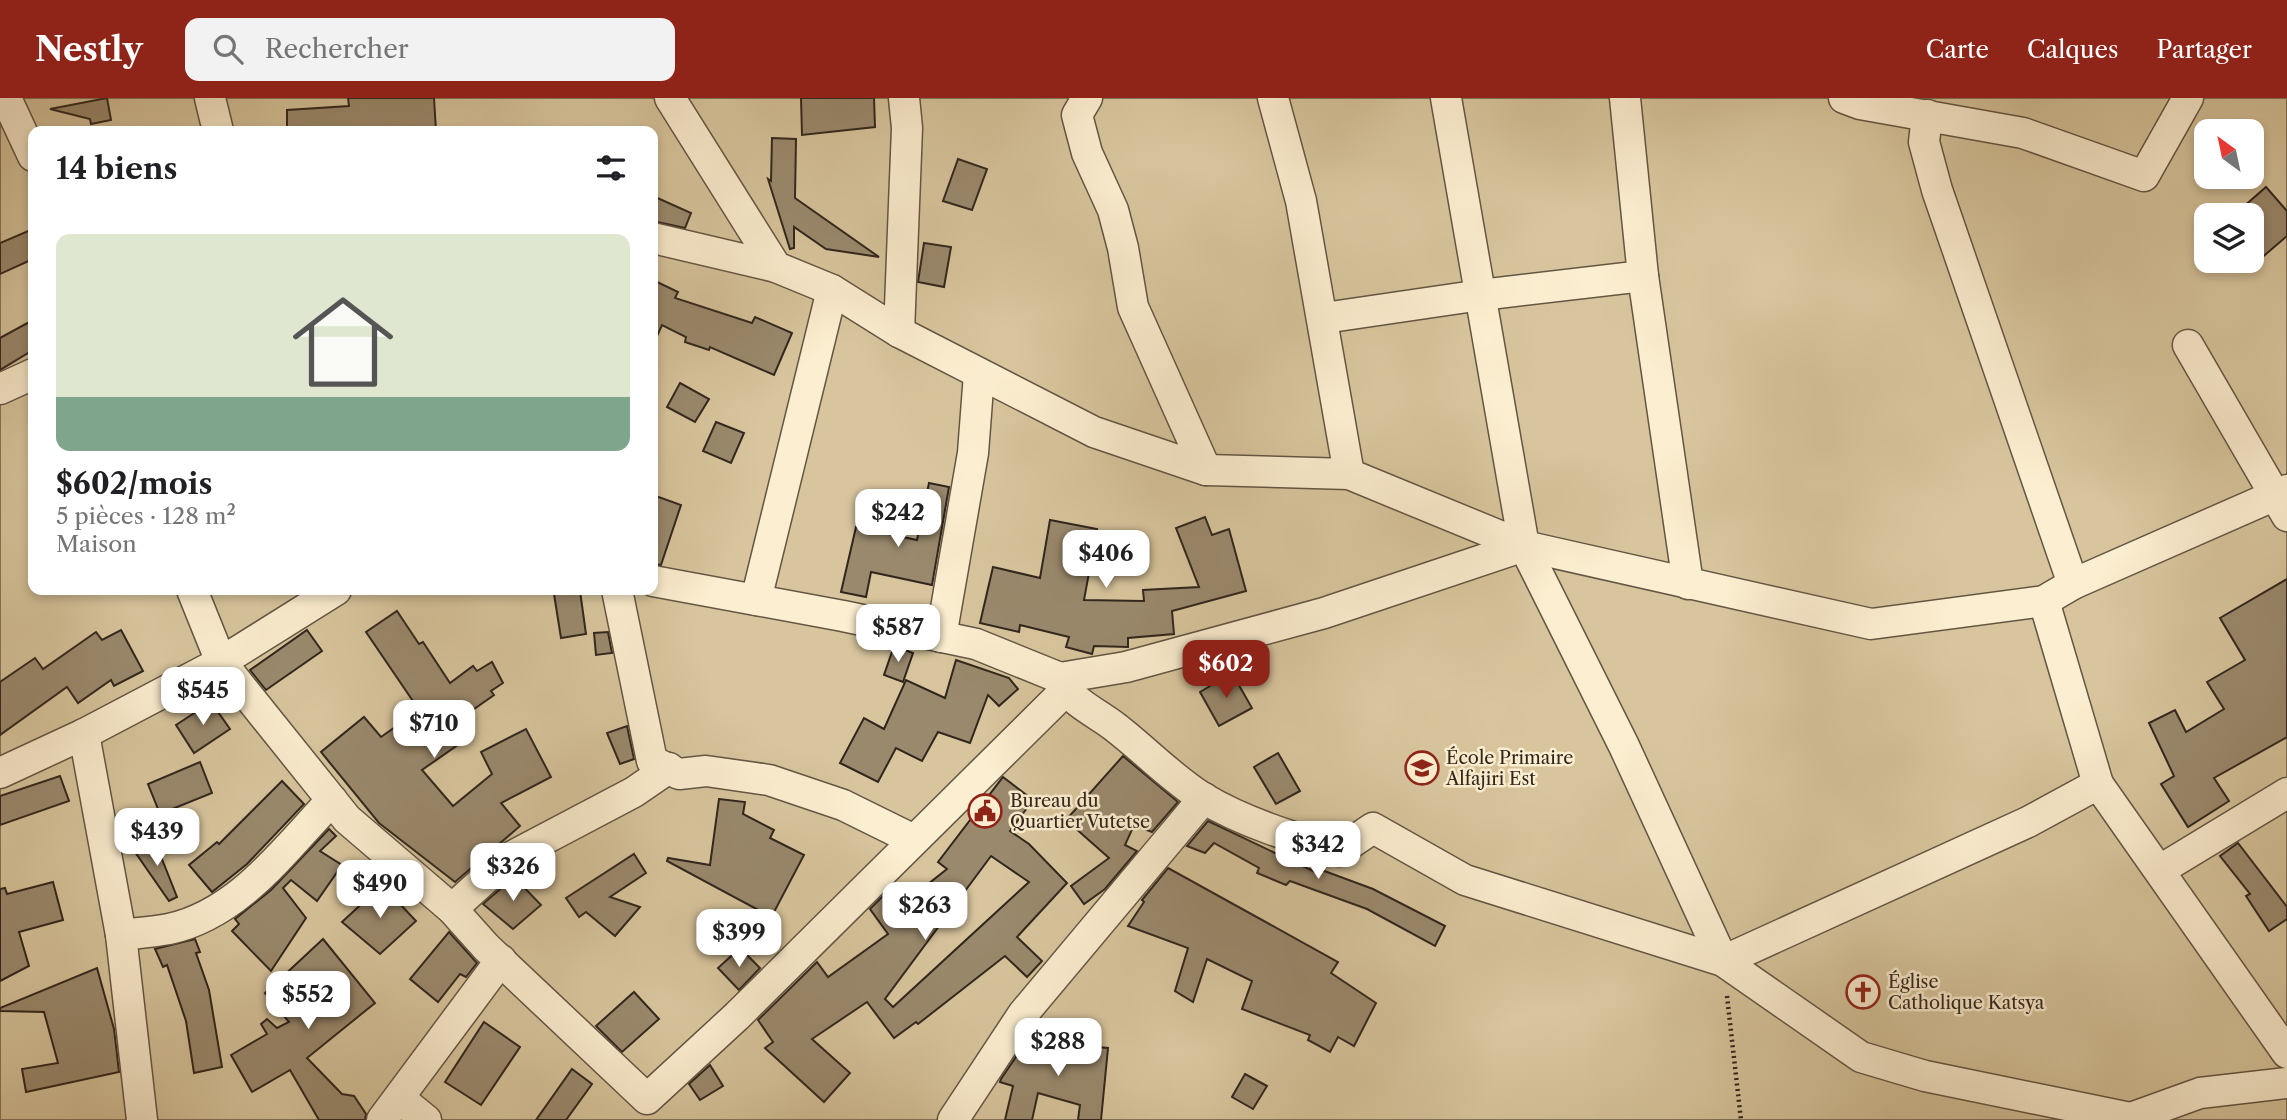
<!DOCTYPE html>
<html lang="fr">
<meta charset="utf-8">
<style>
:root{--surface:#fff;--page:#f2f2f2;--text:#202124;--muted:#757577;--accent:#8f2418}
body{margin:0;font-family:"Libre Caslon Text",serif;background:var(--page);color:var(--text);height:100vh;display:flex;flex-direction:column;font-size:26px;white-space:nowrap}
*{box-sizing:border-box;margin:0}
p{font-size:23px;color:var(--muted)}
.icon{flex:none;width:38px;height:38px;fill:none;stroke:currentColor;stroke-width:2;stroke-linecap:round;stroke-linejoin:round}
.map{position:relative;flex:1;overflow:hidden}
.sheet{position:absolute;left:28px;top:28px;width:630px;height:469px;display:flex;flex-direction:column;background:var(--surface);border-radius:14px;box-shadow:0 4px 10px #0003}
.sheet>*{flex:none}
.needle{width:46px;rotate:327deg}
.buttons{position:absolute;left:2194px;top:21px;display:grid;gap:14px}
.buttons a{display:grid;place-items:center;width:70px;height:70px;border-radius:14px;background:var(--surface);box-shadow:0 4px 10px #0003;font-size:35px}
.price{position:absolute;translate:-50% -60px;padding:0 16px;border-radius:14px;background:#fff;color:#222;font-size:23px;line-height:46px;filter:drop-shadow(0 2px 4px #0008)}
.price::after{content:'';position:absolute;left:50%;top:42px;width:21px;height:16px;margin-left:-10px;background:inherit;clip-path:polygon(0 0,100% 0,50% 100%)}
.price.selected{background:var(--accent);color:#fff}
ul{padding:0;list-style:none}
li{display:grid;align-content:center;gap:14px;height:371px;padding:0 28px}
li span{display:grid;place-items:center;height:217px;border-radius:14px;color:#555}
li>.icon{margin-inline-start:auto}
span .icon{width:126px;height:126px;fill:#fffc;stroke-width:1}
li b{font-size:30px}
h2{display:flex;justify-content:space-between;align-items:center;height:84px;padding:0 28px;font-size:30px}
header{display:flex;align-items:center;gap:42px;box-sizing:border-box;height:98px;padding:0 35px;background:var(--accent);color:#fff}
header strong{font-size:33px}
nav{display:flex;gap:38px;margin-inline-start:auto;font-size:24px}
.search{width:490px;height:63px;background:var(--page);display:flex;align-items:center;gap:18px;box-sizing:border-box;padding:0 24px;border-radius:14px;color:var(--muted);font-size:26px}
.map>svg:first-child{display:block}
.green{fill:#d8c59d;stroke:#84765d;stroke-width:2;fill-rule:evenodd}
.building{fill:#9a896d;stroke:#30261d;stroke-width:2;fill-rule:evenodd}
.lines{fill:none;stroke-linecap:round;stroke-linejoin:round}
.minor-casing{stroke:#635644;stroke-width:33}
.path{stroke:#30261d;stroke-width:4.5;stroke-dasharray:2 3.5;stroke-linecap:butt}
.minor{stroke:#fceed0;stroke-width:30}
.labels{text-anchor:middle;stroke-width:5;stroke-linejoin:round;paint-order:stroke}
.poi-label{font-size:18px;fill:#30261d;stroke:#fceed0;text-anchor:start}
</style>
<header>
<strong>Nestly</strong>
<div class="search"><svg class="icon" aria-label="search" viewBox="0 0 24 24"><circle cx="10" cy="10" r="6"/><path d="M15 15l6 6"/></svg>Rechercher</div>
<nav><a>Carte</a><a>Calques</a><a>Partager</a></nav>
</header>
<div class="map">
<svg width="2287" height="1022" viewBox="0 0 2287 1022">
<rect width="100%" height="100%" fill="#fbe5b7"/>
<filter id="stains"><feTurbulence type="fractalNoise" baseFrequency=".00286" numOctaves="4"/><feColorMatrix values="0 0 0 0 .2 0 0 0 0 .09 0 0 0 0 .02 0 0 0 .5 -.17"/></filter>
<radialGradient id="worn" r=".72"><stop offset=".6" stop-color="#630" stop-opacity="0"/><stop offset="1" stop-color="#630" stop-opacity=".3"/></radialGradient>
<path class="green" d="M0 0H2287V1022H0ZM33 33H653V492H33ZM2207 33H2252V79H2207ZM2207 117H2252V163H2207Z"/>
<g class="building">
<polygon points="107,0 111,22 91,26 90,21 50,11"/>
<polygon points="348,0 434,0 436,33 287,33 287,12 349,8"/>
<polygon points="801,0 874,0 875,29 802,37"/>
<polygon points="772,40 796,41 795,100 879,159 826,151 794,129 794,150 790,151 768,81 771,83"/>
<polygon points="958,61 987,71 972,112 943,103"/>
<polygon points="2266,89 2287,113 2287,138 2252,168 2252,117 2234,117"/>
<polygon points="653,98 691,115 685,130 653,123"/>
<polygon points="33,131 33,161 0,176 0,145"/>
<polygon points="924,145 951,149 944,189 918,184"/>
<polygon points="653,182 678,194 675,200 752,225 755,219 792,235 774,277 710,249 709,252 685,244 686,239 662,227 653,247"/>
<polygon points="33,222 33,252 0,272 0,240"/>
<polygon points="680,285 709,301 695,324 667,309"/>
<polygon points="716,324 744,335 731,365 703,353"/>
<polygon points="929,385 949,389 932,487 871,474 866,499 841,494 856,429 917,442"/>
<polygon points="653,397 681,407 661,467 653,466"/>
<polygon points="1205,419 1212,437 1229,431 1246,493 1172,513 1174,536 1128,540 1128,549 1094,548 1092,556 1066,549 1069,539 1020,527 1019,534 980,525 993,469 1040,480 1050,422 1097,431 1084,502 1144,503 1143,492 1199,489 1176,430"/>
<polygon points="2287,481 2287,639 2214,680 2229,703 2188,729 2161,686 2174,678 2149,625 2175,612 2186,634 2224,611 2207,584 2245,562 2220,520"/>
<polygon points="580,493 586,536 561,540 554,496"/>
<polygon points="397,513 419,546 423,544 450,585 473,568 477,573 492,564 503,585 491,593 494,597 450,628 462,644 422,672 453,708 492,676 481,654 526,631 551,679 501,705 520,728 455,784 379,725 321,654 364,619 381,639 419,612 366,534"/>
<polygon points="121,532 143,573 114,588 111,582 78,605 67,589 0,637 0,584 35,560 43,571 96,534 102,542"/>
<polygon points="307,532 322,553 266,592 250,572"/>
<polygon points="608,534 612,555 596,557 594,535"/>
<polygon points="894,548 913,555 903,584 884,577"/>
<polygon points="956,562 1009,580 1018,591 999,608 988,597 970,645 938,634 922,663 896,650 878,684 840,665 864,620 884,631 906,582 945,600"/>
<polygon points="1232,575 1252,610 1219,628 1200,594"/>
<polygon points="211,604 230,631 194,655 176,627"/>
<polygon points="627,628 634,661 620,666 607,635"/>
<polygon points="1278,655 1300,693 1276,706 1254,669"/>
<polygon points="1123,658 1178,704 1152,734 1134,727 1125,747 1137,753 1105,791 1084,806 1071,788 1109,760 1066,722"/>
<polygon points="200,664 212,695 160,716 148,686"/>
<polygon points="60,678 69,703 0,727 0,698"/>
<path d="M1003 679 1033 702 1010 733 1029 746 1067 785 1017 839 1042 863 1027 879 1005 858 918 926 916 924 894 940 867 904 812 941 850 975 824 1004 765 950 773 944 758 922 817 864 828 879 888 836 870 811 892 789 904 805 947 771 938 764ZM991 758 1029 784 893 909 885 901Z"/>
<polygon points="282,683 304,706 247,766 212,794 189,767 217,744 219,746"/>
<polygon points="719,701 745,704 743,716 774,732 770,740 804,757 773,816 762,814 667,763 668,760 710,767"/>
<polygon points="1208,723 1315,774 1311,768 1373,791 1445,828 1435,848 1367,811 1290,783 1286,787 1257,775 1259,770 1214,745 1205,755 1187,748"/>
<polygon points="329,731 336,738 320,753 342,767 317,803 291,782 283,790 306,820 271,873 232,833 239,826 235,821 271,792"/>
<polygon points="154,741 177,799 169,803 135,754"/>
<polygon points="2238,745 2287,809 2287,821 2269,833 2246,798 2250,796 2220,758"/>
<polygon points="634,756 646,775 610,799 640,809 615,838 586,814 579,819 566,800"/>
<polygon points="1168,770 1338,864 1331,875 1376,905 1354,948 1338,939 1330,954 1308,942 1310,937 1242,911 1252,883 1207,861 1193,904 1175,893 1188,850 1128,828 1144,804 1142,802"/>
<polygon points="514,779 541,807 513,831 483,806"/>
<polygon points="53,784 63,822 19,834 29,868 0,883 0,791 5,790 7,796"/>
<polygon points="382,787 416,823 380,856 342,824"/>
<polygon points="449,834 477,865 466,879 460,876 438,904 410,881"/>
<polygon points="195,841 200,854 196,855 209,892 222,969 194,975 186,923 167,867 163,869 155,851"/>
<polygon points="323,841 375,905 307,960 342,996 354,998 366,1016 365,1022 319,1022 290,972 252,994 231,957 267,936 261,926 267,921 277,930 289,924 265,895"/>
<polygon points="740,850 760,870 739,892 718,870"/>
<polygon points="97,870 114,931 119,974 26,994 22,971 58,965 44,914 0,913 0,910"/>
<polygon points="634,894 659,921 622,954 596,928"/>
<polygon points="484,924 520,949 481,1007 445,984"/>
<polygon points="1054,936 1075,942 1073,947 1108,950 1101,1022 1078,1022 1080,1007 1038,995 1032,1022 1005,1022 1013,988 1000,984 1001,981 1024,947 1049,954"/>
<polygon points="710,967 723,988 700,1002 689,986"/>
<polygon points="572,971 592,986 566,1022 536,1022"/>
<polygon points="1245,976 1267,988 1253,1011 1232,999"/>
</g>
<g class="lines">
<defs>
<g id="minor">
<polyline points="6,0 33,58"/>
<polyline points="210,0 218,33"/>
<polyline points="670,0 776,169 832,192 899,234 1094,334 1206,372 1349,376 1524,448 1871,526 2044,503 2073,486 2287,392"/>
<polyline points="1087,0 1077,17 1087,55 1113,112 1123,150 1133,209 1206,372"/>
<polyline points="1273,0 1301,103 1349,376"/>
<polyline points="1446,0 1524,448 1624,648 1723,863"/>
<polyline points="1625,0 1643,178 1688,486"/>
<polyline points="1844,0 1860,6 2023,35 2144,78 2188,0"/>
<polyline points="1927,17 1924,44 1937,92 2073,486"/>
<polyline points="653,140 776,169"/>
<polyline points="1324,220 1481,197 1643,178"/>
<polyline points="899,234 907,30 904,0"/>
<polyline points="2188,247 2287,418"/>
<polyline points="0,291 33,276"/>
<polyline points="653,483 843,518 976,546 1060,580 1126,569 1324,515 1524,448"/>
<polyline points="192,492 221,564 347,721 452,811 486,849 647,1001 737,918 1065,593"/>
<polyline points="617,492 652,663 679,676 706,673 769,682 843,707 914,742"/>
<polyline points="756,502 832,192"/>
<polyline points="2044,503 2098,686"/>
<polyline points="941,539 973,355 979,276"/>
<path d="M1060 580C1068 603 1096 614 1115 629 1145 652 1171 680 1203 700 1245 725 1292 739 1339 753L1373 730 1465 782 1723 863 1861 959 1925 978 2130 1020"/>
<polyline points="84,636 121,837 142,1022"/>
<polyline points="0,675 84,636 221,564 336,492"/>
<polyline points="2160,772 2287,695"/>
<polyline points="452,811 507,761 634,694 669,670"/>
<path d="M121 837C137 835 153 834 169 831 239 816 285 751 332 702"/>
<polyline points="1723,863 2028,724 2098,686 2287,955"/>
<polyline points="399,1000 426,1022"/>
<polyline points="382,1022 501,862"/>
<polyline points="953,1022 1023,916 1204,700"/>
<polyline points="2125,1022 2200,995 2287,985"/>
</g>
</defs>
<use href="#minor" class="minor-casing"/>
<polyline class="path" points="1727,898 1741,1022"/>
<use href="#minor" class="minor"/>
</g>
<defs>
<symbol id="school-ring" viewBox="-11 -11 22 22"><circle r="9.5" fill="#fceed0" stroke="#8f2418" stroke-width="1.5"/><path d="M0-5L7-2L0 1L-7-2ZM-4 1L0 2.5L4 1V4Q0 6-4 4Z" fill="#8f2418"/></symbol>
<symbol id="civic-ring" viewBox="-11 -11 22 22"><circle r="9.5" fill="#fceed0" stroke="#8f2418" stroke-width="1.5"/><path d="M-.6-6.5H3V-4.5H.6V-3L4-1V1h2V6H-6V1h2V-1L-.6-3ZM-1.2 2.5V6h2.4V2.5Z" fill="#8f2418"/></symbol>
<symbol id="church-ring" viewBox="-11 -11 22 22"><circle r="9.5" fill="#fceed0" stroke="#8f2418" stroke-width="1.5"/><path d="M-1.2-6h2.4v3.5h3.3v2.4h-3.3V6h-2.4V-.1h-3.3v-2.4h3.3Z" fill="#8f2418"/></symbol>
</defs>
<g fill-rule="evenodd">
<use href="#school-ring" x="1403" y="651" width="38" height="38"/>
<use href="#civic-ring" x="966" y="694" width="38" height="38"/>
<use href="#church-ring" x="1844" y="875" width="38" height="38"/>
</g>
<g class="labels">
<g class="poi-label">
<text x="1446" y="666">École Primaire<tspan x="1446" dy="21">Alfajiri Est</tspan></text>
<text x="1010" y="709">Bureau du<tspan x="1010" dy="21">Quartier Vutetse</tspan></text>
<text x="1888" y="890">Église<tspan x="1888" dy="21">Catholique Katsya</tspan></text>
</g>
</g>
<rect width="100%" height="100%" filter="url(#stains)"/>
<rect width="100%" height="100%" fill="url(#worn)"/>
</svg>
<div class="buttons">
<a><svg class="needle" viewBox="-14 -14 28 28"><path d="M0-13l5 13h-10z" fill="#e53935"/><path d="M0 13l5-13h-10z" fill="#757577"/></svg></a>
<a><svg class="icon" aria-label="layers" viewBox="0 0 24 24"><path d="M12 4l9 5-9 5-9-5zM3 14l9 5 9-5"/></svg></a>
</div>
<b class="price" style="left:898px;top:451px">$242</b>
<b class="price" style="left:1106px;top:492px">$406</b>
<b class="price" style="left:898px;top:566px">$587</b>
<b class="price selected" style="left:1226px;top:602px">$602</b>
<b class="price" style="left:203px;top:629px">$545</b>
<b class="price" style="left:434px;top:662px">$710</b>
<b class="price" style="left:157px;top:770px">$439</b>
<b class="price" style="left:1318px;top:783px">$342</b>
<b class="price" style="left:513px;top:805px">$326</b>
<b class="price" style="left:380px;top:822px">$490</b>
<b class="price" style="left:925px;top:844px">$263</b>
<b class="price" style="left:739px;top:871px">$399</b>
<b class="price" style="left:308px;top:933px">$552</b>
<b class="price" style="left:1058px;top:980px">$288</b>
<section class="sheet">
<h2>14 biens<svg class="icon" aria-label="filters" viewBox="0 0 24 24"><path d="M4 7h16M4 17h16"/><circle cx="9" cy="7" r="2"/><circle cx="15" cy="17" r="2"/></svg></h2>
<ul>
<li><span style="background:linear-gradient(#dfe7d0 75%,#7fa58c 0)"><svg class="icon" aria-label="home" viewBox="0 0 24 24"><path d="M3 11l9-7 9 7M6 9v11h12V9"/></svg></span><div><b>$602/mois</b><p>5 pièces · 128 m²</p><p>Maison</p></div></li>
</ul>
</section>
</div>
